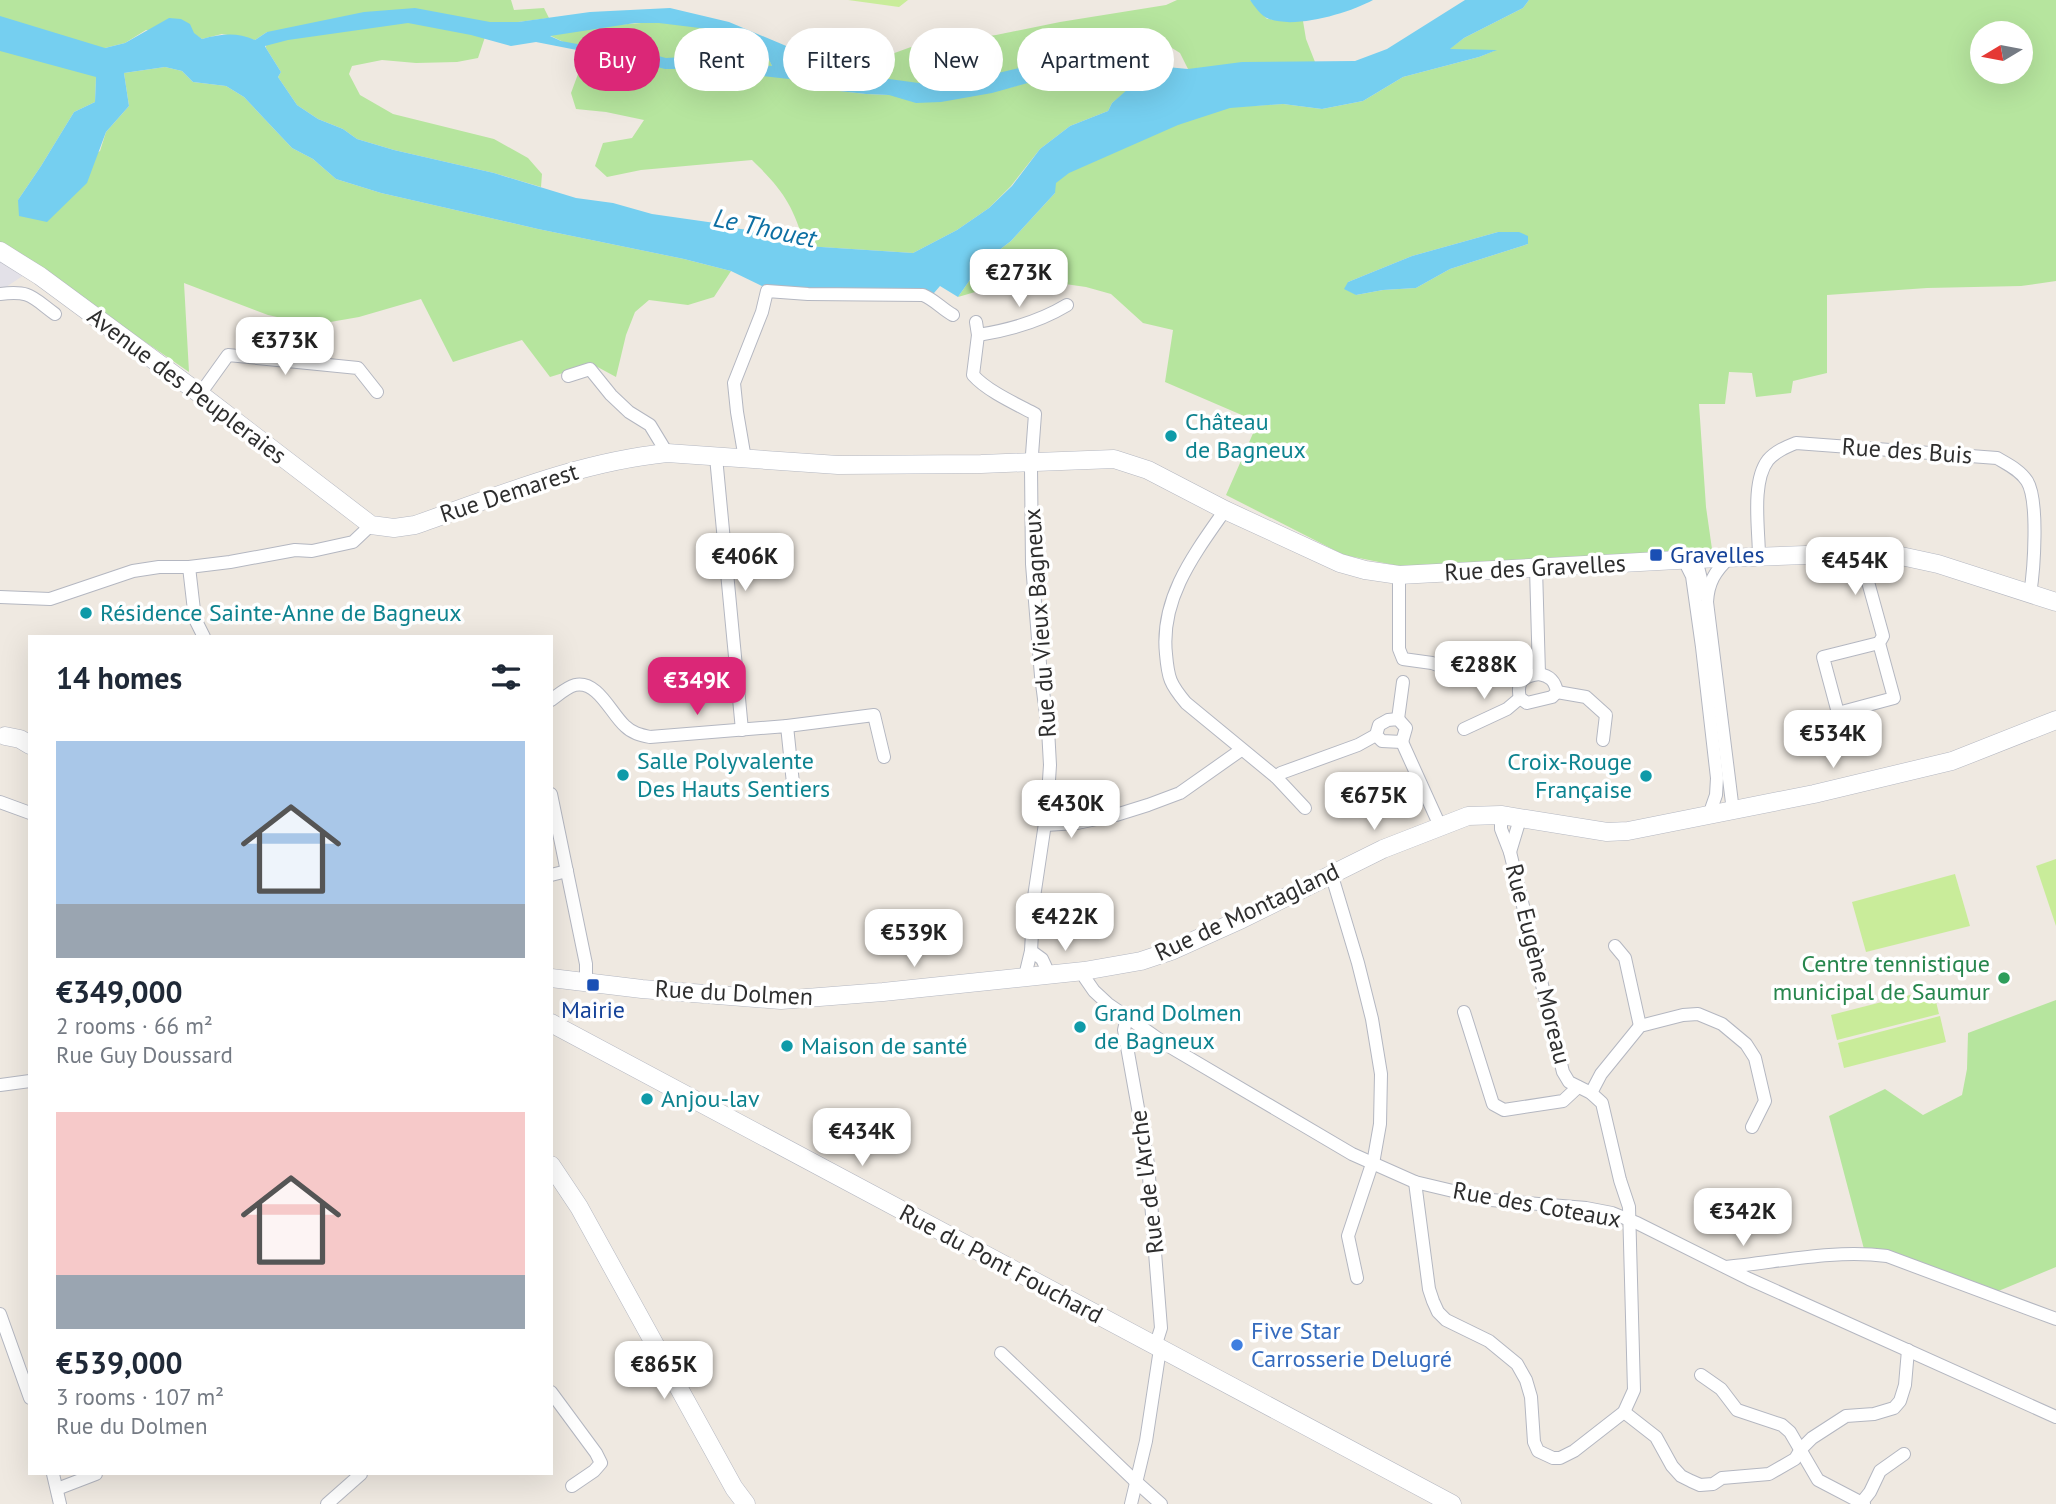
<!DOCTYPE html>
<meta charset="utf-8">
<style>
:root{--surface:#fff;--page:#f2f2f3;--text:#1f2937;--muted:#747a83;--accent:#db2777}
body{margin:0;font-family:"PT Sans",sans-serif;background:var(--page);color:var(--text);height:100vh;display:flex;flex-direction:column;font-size:26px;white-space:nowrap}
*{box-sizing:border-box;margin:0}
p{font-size:23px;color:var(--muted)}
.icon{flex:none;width:38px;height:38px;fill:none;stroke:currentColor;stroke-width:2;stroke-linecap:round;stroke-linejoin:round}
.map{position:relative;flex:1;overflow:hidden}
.panel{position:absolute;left:28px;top:635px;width:525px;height:840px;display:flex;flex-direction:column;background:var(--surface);border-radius:0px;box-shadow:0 7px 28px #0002}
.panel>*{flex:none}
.hud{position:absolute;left:574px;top:28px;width:665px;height:63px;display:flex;gap:14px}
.needle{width:46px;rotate:260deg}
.tools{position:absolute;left:1970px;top:21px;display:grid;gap:14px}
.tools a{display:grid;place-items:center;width:63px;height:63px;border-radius:50%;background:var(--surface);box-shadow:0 7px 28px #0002;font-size:35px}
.price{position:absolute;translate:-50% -60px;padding:0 16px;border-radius:14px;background:#fff;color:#222;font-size:23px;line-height:46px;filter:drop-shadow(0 2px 4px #0008)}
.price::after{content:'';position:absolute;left:50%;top:42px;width:21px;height:16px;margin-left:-10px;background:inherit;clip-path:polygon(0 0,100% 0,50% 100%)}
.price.active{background:var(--accent);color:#fff}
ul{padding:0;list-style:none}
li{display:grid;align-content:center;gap:14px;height:371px;padding:0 28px}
li span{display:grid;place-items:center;height:217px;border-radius:0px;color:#555}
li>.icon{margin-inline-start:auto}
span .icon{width:126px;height:126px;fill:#fffc;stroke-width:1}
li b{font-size:30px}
h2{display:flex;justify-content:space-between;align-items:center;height:84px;padding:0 28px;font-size:30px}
.pill{padding:0 24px;border-radius:32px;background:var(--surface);box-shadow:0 7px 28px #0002;font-size:24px;line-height:63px}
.pill.active{background:var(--accent);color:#fff}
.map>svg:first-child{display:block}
.industrial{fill:#e3e1e8}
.green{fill:#b6e59e;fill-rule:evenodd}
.pitch{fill:#c9ec9a}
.water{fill:#75cff0;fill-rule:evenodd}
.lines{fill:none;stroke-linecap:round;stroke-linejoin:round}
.street-casing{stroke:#b4b7c1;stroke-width:14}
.secondary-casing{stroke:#b4b7c1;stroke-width:19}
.street{stroke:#fff;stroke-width:12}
.secondary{stroke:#fff;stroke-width:18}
.culture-dot{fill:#0f9aa8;stroke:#fff;stroke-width:2.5}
.transit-dot{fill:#1a4fb4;stroke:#fff;stroke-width:2.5}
.leisure-dot{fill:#2e9e5b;stroke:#fff;stroke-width:2.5}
.shop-dot{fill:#3f7fe0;stroke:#fff;stroke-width:2.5}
.labels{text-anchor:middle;stroke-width:7;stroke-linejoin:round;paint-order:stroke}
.street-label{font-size:24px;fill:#2e2e2e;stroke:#fff}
.culture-label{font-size:24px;fill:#0d838f;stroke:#fff;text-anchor:start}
.transit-label{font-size:24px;fill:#164399;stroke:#fff;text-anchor:start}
.leisure-label{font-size:24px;fill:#27864d;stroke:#fff;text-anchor:end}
.shop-label{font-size:24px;fill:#366cbe;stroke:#fff;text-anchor:start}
.water-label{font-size:26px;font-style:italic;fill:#0d6fa3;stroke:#fff}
</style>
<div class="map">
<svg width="2056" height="1504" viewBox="0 0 2056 1504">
<rect width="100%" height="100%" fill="#efe9e1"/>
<polygon class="industrial" points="0,242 36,267 0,291"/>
<g class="green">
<polygon points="0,0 511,0 514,10 544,8 549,18 518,22 490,22 478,58 457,62 416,63 382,60 352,66 349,74 360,95 393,114 494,139 528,158 542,174 541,187 494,173 394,150 357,139 343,129 318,119 297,105 278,77 281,72 266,48 267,32 255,40 222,34 202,39 194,34 146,30 125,43 105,48 96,77 95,102 74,112 41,166 18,200 100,151 106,132 129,106 124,73 165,67 182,71 193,82 226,86 244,97 292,148 313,159 336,179 381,193 538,229 684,259 731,271 714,297 688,305 649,300 635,312 626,335 616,377 592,364 550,377 522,340 453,362 421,299 359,317 313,325 268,315 184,283 189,372 0,242"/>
<path d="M1177 0H1250L1267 19 1303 21 1306 39 1315 62H1242L1231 107 1283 104 1322 109 1363 101 1403 77 1479 57 1494 51 1448 50 1464 38 1523 8 1529 0H2056V281L2021 286 1927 288 1827 295V373L1793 381 1791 393 1756 397 1752 373 1729 372 1725 404H1699L1706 507 1712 549 1414 569 1344 555 1226 495 1258 422 1165 382 1173 330 1143 323 1111 294 1086 287 1037 280 992 287 958 297 981 264 1011 241 1055 193V183L1188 69 1180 53 1159 40H1117L1078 50 1031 65 1009 88 1086 64 1102 66 1132 76 1129 89 1112 103 1108 111 1070 126 1040 149 1011 186 989 208 957 230 913 253 805 246C793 205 783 190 752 160L641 170 607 177 595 166 603 143 632 138 644 120 606 112 576 109 571 93 578 74 590 69 582 51 549 35C600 27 659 15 710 30 729 36 747 44 766 51L772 66 798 80 803 87 866 94 888 95 856 67 911 47 996 35 1060 22 1166 5ZM1983 33H2021V72H1983ZM1498 232 1528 244 1450 269 1416 288 1383 290 1356 295 1348 282 1412 256Z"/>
<polygon points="2056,1000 2056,1267 1996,1292 1864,1249 1829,1116 1885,1089 1923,1115 1962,1095 1967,1069 1968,1033"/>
</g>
<g class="pitch">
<polygon points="848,0 908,0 899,7"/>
<polygon points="2056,859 2056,926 2036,866"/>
<polygon points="1955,874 1970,926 1866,952 1852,902"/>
<polygon points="1933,989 1939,1014 1837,1040 1831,1015"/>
<polygon points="1940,1016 1946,1042 1844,1068 1838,1043"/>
</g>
<g class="water">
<path d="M1250 0H1373C1349 13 1296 29 1269 19 1262 17 1254 6 1250 0Z"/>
<path d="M1465 0H1529L1523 8 1464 38 1450 49 1497 50 1479 57 1403 77 1363 101 1322 109 1283 104 1230 108 1178 125 1069 173 1056 183 1055 193 1011 241 981 264 958 297 940 286 934 293 764 287 731 271 684 259 538 229 381 193 336 179 313 159 292 148 244 97 226 86 193 82 182 71 165 67 124 73 129 106 106 132 87 183 47 222 19 216 18 200 41 166 74 112 95 102 96 77 0 51V16L105 48 125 43 169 18 181 19 190 24 194 33 202 39C222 34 236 32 255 40L267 32 364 12 415 8 490 22H518L590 12 670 8 729 22 810 56 867 76 926 84 969 80 1031 65 1078 50 1094 49 1167 67 1188 69 1242 62 1355 61 1387 49ZM408 23 471 35 511 46 536 42 633 61 665 69H700L798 80 803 87 866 94 889 95 916 103 941 102 992 93 1035 81 1068 68 1086 64 1102 66 1132 76 1128 89 1112 103 1108 111 1070 126 1040 149 1012 186 989 208 957 230 913 253 806 246 768 241C759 228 735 229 720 227L715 223 652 214 613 203 576 198 494 173 394 150 357 139 343 129 318 119 297 105 278 77 281 72 266 48 265 46 288 40ZM635 23H659L708 29 765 51 772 66 714 61 701 56 666 58 647 53 637 55 561 41 550 36Z"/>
<polygon points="1498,232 1519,232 1528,236 1528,244 1450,269 1416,288 1383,290 1356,295 1344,289 1348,282 1412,256"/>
</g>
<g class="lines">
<defs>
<g id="street">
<path d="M0 294C30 290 32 297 55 314"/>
<path d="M976 322 978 335 973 375C987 391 1016 404 1035 414L1031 468 1032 564 1041 676 1048 729 1050 765 1047 810 1034 897 1031 951 1025 976"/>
<path d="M978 335C1010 330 1039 322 1067 305"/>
<polyline points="568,376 590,369 611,395 629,412 650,425 667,453"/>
<polyline points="200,394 228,355 358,368 377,392"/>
<polyline points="716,457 742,730"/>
<path d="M745 459 737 412 734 383 762 312 767 291 808 294 923 295C935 300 942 309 953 315"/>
<path d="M1225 510C1195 553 1160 598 1166 654 1168 678 1170 684 1186 703L1276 777 1305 808"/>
<polyline points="1860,553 1883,636 1879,643 1894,698 1838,713 1823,657 1879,643"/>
<path d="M1759 557C1759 530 1751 482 1768 460 1776 451 1786 447 1796 443L1997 458C2007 464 2020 470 2027 481 2039 500 2034 570 2030 594"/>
<path d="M1729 558C1715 571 1708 583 1707 602L1733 811"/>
<polyline points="1696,559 1705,595"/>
<polyline points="1684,560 1692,576 1702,647 1717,778 1716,795 1709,815"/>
<polyline points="189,567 195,619 204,637"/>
<polyline points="1536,568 1539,674"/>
<polyline points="1399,575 1399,649 1403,659 1432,663 1460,673"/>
<polyline points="0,597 50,599 133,571 159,567 189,567 230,562 295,550 312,551 353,542 371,525"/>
<path d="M1539 674C1550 676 1555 681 1557 692L1552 697 1527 703 1520 698C1516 682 1523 676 1539 674Z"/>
<polyline points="1557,692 1586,697 1606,715 1603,740"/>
<path d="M551 700C558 695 567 687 575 685 598 680 611 714 625 726 632 733 640 735 650 737L787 726 794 793"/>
<polyline points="1398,719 1403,682"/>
<polyline points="787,726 874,715 884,757"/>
<polyline points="1464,729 1507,709 1520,698"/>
<polyline points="1402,742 1440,826"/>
<polyline points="1276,777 1281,773 1358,745 1376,735 1379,725 1388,720 1398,719 1406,728 1402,742 1382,741 1376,735"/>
<polyline points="551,794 586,964 586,982"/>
<polyline points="0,802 30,813"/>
<polyline points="1047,810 1088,818"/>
<polyline points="1045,825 1077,823 1116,815 1148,805 1180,793 1241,750"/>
<polyline points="1510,852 1520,819"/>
<polyline points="1331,873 1358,963 1372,1019 1381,1074 1380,1124 1374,1158 1348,1236 1357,1278"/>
<polyline points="551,875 567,871"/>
<polyline points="1615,946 1625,958 1640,1026"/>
<polyline points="1031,951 1042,959 1049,974"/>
<polyline points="1084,971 1085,978 1094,991 1108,1004 1127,1017 1167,1045 1352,1154 1415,1182 1491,1200 1586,1208 1612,1213 1637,1223 1749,1279 2056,1417"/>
<polyline points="1464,1012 1493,1104 1504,1110 1563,1101 1578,1087"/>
<polyline points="1127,1017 1124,1030 1148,1164 1161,1328 1155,1347"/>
<polyline points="0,1085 30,1081"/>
<polyline points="1591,1093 1601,1074 1640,1026 1683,1015 1698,1014 1722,1024 1746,1044 1755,1058 1765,1101 1752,1127"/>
<polyline points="1415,1182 1429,1289 1433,1301 1438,1312 1446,1320 1489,1341 1517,1364 1526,1380 1531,1397 1534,1442 1538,1451 1553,1458 1560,1458 1574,1451 1624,1412 1634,1390 1629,1207 1620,1180 1602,1103 1591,1093 1569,1082 1563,1072 1510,852 1501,829 1501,815"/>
<path d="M1726 1267C1779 1262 1834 1249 1887 1256L2056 1319"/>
<polyline points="0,1314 30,1398"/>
<polyline points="1001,1353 1133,1479 1161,1504"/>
<polyline points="1701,1375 1721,1389 1737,1410 1782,1425 1790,1432 1818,1480 1864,1504"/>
<polyline points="551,1392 596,1453 601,1463 594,1471 572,1486"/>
<polyline points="1624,1412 1656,1437 1672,1466 1681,1476 1691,1481 1700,1485 1713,1484 1722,1478 1769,1474 1795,1459 1801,1449 1812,1438 1846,1416 1874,1414 1894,1408 1900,1401 1905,1385 1908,1350"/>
<polyline points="53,1474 60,1504"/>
<polyline points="57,1489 96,1474"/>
<polyline points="1862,1502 1870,1492 1880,1471 1904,1454"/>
<polyline points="327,1504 361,1474"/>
<polyline points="1131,1504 1146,1441 1160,1349"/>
</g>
<g id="secondary">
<path d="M0 251 40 276 200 394 371 525 394 528 415 525C498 496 579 462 667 453L838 465 981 464 1114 459 1148 470 1225 510 1340 563 1365 570 1399 575 1696 559 1860 553 1901 556 1938 564 2056 602"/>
<polyline points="5,736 20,739 30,745"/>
<polyline points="551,978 642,989 781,1000 883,992 1084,971 1141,961 1171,951 1242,919 1383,849 1468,816 1501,815 1607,832 1628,831 1814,794 1952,761 2056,720"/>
<polyline points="551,1023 1452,1504"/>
<polyline points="551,1165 579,1207 734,1488 746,1504"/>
</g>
</defs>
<use href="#street" class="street-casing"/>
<use href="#secondary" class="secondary-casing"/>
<use href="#street" class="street"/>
<use href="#secondary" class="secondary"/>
</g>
<g class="culture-dot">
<circle cx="1171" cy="436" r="7"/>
<circle cx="86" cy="613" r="7"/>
<circle cx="623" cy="775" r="7"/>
<circle cx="1646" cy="776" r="7"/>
<circle cx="1080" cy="1027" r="7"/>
<circle cx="787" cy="1046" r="7"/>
<circle cx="647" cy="1099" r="7"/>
</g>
<g class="transit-dot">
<rect x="1649" y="548" width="14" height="14" rx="3.5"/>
<rect x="586" y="978" width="14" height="14" rx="3.5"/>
</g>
<circle class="leisure-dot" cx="2004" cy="978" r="7"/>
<circle class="shop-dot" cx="1237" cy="1345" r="7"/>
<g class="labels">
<g class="street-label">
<text transform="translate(187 386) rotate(37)" y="8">Avenue des Peupleraies</text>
<text transform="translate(1907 451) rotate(4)" y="8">Rue des Buis</text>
<text transform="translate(509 493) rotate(-18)" y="8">Rue Demarest</text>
<text transform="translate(1535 568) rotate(-3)" y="8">Rue des Gravelles</text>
<text transform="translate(1040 623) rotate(-94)" y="8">Rue du Vieux Bagneux</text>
<text transform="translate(1247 912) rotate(-25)" y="8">Rue de Montagland</text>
<text transform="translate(1538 964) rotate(76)" y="8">Rue Eugène Moreau</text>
<text transform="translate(734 993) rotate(3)" y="8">Rue du Dolmen</text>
<text transform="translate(1147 1182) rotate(-97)" y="8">Rue de l'Arche</text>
<text transform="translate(1537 1205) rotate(10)" y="8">Rue des Coteaux</text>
<text transform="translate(1001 1264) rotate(28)" y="8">Rue du Pont Fouchard</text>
</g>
<g class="culture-label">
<text x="1185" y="430">Château<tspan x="1185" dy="28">de Bagneux</tspan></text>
<text x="100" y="621">Résidence Sainte-Anne de Bagneux</text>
<text x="637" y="769">Salle Polyvalente<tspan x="637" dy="28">Des Hauts Sentiers</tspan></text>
<text x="1632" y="770" text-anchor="end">Croix-Rouge<tspan x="1632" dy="28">Française</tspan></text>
<text x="1094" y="1021">Grand Dolmen<tspan x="1094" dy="28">de Bagneux</tspan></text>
<text x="801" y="1054">Maison de santé</text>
<text x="661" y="1107">Anjou-lav</text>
</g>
<g class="transit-label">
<text x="1670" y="563">Gravelles</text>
<text x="593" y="1018" text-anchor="middle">Mairie</text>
</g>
<g class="leisure-label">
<text x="1990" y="972">Centre tennistique<tspan x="1990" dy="28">municipal de Saumur</tspan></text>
</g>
<g class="shop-label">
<text x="1251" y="1339">Five Star<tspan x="1251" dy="28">Carrosserie Delugré</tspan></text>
</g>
<g class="water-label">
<text transform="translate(765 228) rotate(12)" y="9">Le Thouet</text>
</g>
</g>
</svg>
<div class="tools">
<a><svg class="needle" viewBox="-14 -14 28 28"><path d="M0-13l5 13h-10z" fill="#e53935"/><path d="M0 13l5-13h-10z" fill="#747a83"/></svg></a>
</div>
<b class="price" style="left:1019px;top:309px">€273K</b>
<b class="price" style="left:285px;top:377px">€373K</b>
<b class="price" style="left:745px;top:593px">€406K</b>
<b class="price" style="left:1855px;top:597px">€454K</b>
<b class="price" style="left:1484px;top:701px">€288K</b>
<b class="price active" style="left:697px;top:717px">€349K</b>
<b class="price" style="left:1833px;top:770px">€534K</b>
<b class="price" style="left:1374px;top:832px">€675K</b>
<b class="price" style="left:1071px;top:840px">€430K</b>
<b class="price" style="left:1065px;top:953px">€422K</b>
<b class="price" style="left:914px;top:969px">€539K</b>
<b class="price" style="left:862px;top:1168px">€434K</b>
<b class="price" style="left:1743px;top:1248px">€342K</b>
<b class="price" style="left:664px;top:1401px">€865K</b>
<div class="hud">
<a class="pill active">Buy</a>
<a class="pill">Rent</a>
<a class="pill">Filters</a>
<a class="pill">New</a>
<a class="pill">Apartment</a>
</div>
<section class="panel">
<h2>14 homes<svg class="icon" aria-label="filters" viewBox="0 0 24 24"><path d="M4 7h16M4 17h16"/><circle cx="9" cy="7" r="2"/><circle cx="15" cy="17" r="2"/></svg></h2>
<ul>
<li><span style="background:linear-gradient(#a9c7e8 75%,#9aa5b1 0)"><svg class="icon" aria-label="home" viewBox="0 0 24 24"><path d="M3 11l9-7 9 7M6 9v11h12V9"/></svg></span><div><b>€349,000</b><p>2 rooms · 66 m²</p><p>Rue Guy Doussard</p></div></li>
<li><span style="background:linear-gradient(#f6c9c9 75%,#9aa5b1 0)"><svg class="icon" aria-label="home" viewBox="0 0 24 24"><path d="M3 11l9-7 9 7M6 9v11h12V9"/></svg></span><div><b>€539,000</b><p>3 rooms · 107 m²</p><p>Rue du Dolmen</p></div></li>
</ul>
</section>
</div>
